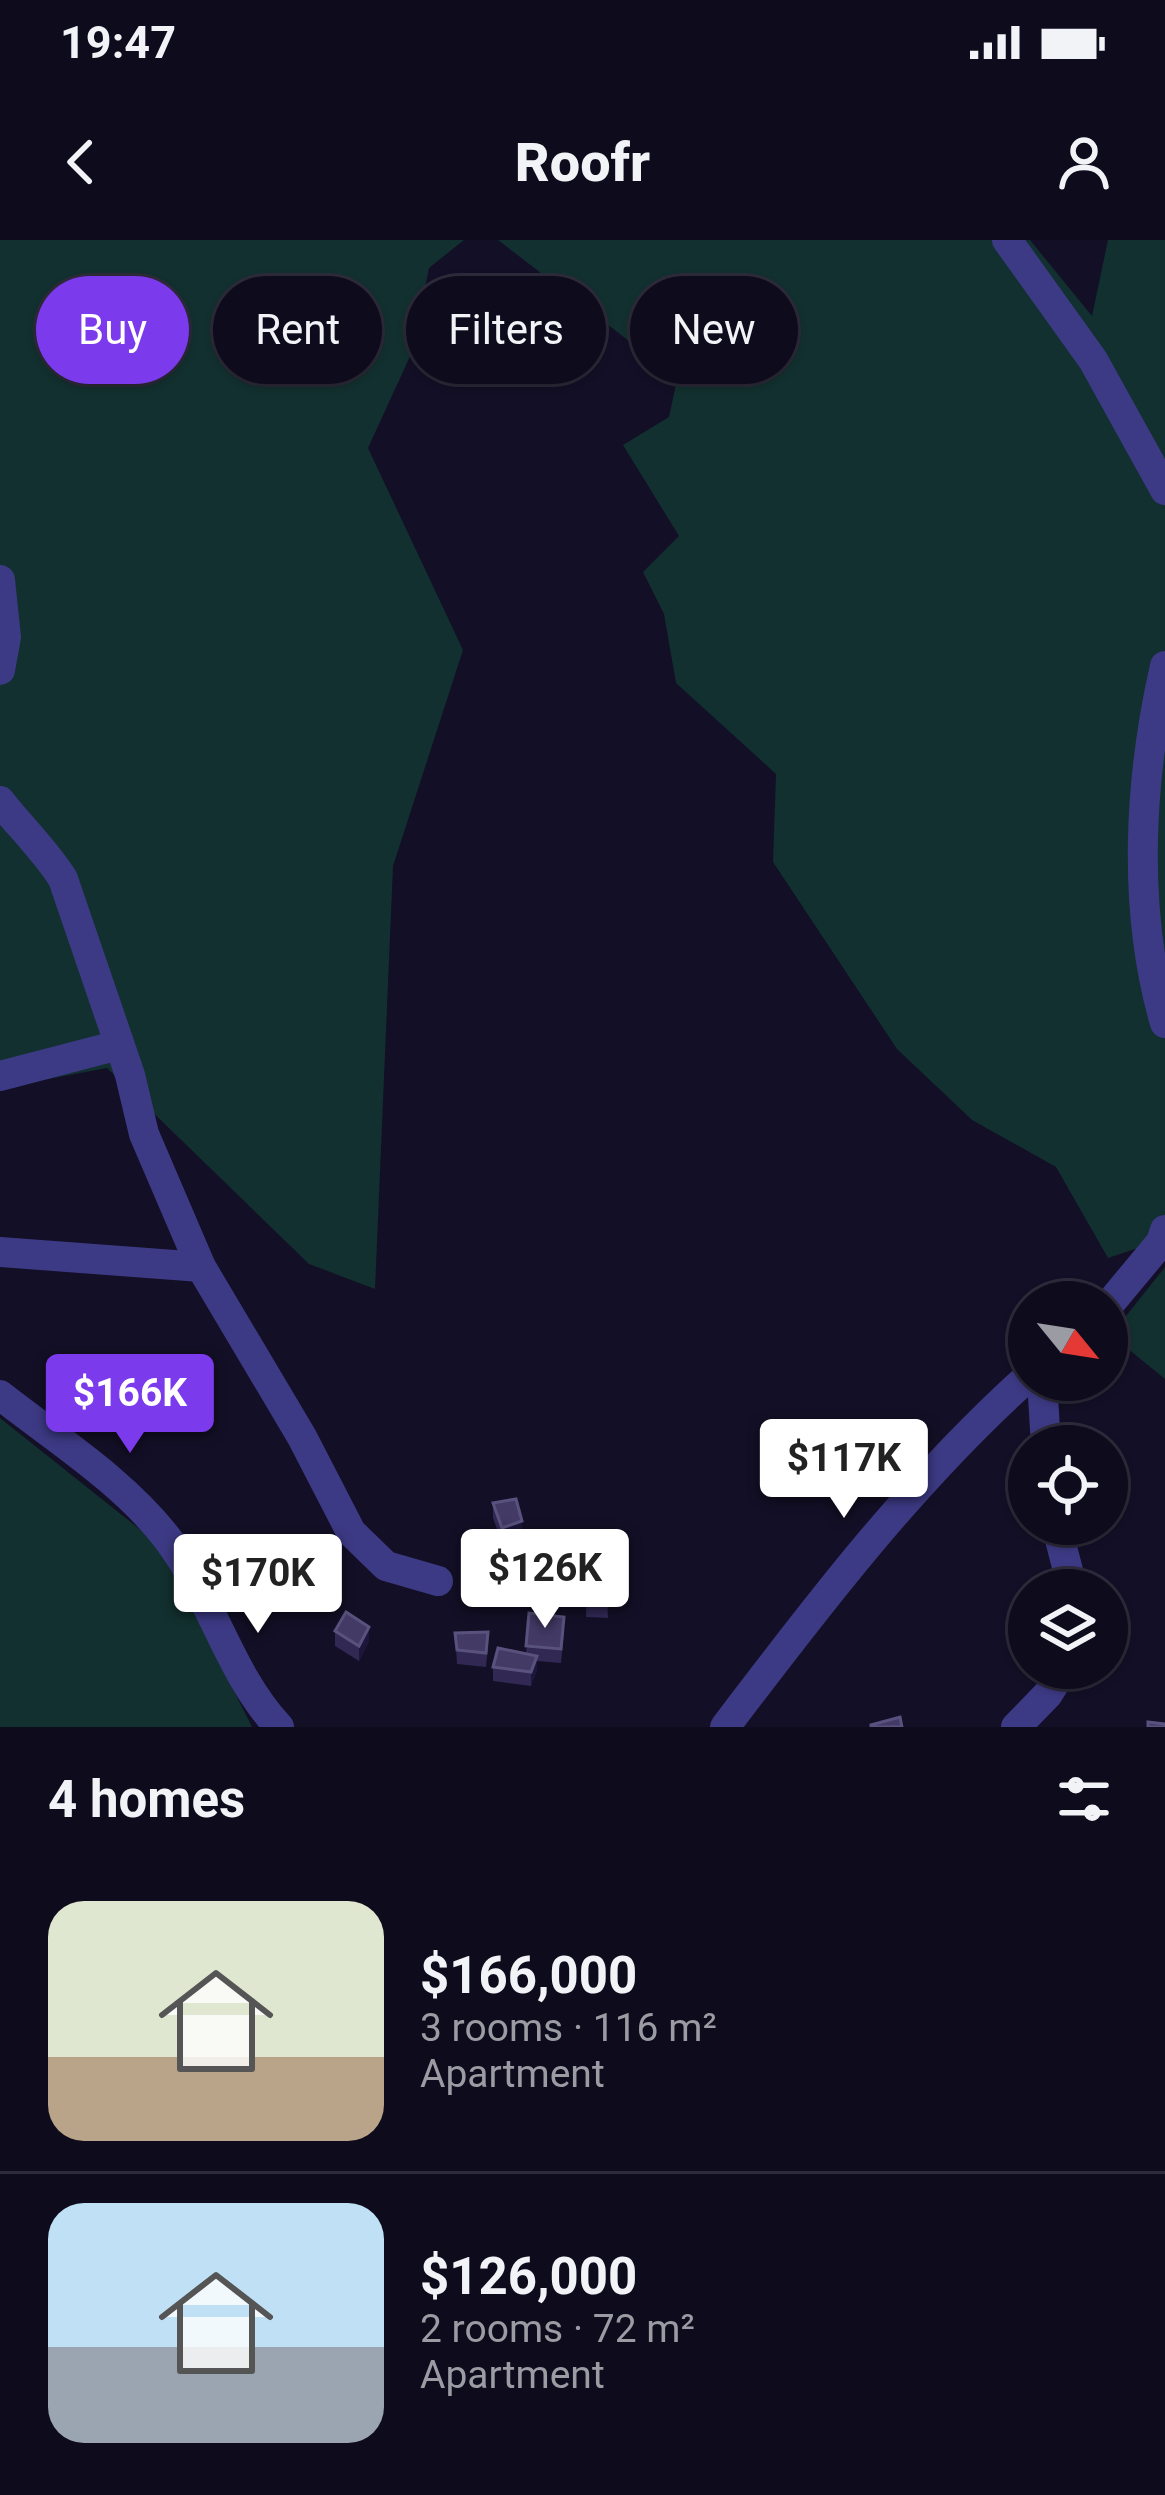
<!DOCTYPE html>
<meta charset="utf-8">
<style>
:root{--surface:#0e0b1c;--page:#1c1929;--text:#f1f3f6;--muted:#9b9ba3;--line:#2e2b3b;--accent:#7c3aed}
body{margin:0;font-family:Roboto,sans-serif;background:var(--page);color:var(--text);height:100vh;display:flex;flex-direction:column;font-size:45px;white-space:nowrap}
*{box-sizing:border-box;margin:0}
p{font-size:39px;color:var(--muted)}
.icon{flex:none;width:66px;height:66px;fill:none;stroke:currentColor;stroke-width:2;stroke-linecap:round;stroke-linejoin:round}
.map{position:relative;height:1487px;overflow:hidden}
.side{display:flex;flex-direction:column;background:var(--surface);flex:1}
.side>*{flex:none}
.guide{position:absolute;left:36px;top:36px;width:1095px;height:108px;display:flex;gap:24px}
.needle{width:78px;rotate:120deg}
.controls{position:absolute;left:1008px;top:1041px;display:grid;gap:24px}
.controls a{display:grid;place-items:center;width:120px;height:120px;border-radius:50%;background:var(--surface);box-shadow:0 3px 9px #0004,0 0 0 3px var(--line);font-size:60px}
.price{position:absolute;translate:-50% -102px;padding:0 27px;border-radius:12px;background:#fff;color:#222;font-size:39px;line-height:78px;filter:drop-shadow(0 3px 6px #0008)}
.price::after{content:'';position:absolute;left:50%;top:72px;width:36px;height:27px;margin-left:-18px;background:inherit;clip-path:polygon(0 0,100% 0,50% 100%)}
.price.active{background:var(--accent);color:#fff}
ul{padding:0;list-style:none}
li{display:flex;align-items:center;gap:36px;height:300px;padding:0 48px}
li+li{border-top:3px solid var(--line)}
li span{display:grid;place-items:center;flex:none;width:336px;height:240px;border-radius:36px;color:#555}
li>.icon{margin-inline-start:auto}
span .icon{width:144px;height:144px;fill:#fffc;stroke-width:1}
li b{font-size:51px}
h2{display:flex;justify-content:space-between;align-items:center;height:144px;padding:0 48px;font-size:51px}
.tag{padding:0 42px;border-radius:54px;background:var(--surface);box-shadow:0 3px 9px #0004,0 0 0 3px var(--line);font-size:42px;line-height:108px}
.tag.active{background:var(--accent);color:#fff}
.status{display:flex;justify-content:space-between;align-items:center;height:84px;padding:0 60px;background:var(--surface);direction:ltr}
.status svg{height:33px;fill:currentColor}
header{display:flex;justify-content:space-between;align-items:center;height:156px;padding:0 48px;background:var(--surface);font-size:54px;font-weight:800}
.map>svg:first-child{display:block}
.green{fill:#12302f}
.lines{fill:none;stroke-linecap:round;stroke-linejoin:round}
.street{stroke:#3d3a85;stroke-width:30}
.wall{fill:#312854}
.shaded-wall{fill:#1d163a}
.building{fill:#433a66;stroke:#5a527e;stroke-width:3}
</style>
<div class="status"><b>19:47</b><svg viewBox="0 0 49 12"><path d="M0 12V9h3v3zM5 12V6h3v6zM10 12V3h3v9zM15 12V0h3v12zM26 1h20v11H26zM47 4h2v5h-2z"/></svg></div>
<header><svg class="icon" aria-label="back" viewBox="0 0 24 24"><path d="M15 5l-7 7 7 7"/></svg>Roofr<svg class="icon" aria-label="person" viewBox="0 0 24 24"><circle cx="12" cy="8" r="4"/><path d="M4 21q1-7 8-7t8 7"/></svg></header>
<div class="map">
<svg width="1165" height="1487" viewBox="0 0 1165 1487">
<rect width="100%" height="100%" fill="#130f26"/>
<g class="green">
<polygon points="0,0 464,0 429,28 412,112 368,208 463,410 393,626 375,1049 309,1024 107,828 0,848"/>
<polygon points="498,0 1030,0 1092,76 1108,0 1165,0 1165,999 1108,1018 1056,927 972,880 897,809 773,622 776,534 676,443 664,374 643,332 679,296 623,205 669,177 679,130 651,118"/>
<polygon points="1165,1027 1165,1139 1111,1095"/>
<polygon points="0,1178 162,1307 252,1487 0,1487"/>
</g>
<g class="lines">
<g class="street">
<polyline points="1007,0 1093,120 1165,250"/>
<polyline points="0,340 6,397 0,430"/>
<path d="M1165 426C1139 540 1132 670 1165 783"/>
<path d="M0 561C21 588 45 610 63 639L130 835 144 894 201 1027 302 1197 351 1292 386 1326 438 1341"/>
<polyline points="0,836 119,805"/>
<polyline points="0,1012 201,1027"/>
<polyline points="1107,1067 1161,1002 1165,990"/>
<polyline points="1042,1140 1046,1206"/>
<path d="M0 1155C56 1199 123 1241 167 1298 212 1357 228 1432 279 1487"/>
<polyline points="1056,1284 1073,1350"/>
<path d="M725 1487C819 1363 913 1240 1029 1136"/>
<polyline points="1016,1487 1048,1454 1064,1428"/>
</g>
</g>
<g class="wall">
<polygon points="493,1263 522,1295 502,1303 493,1278"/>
<polygon points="579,1298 602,1315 602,1329 583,1330 579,1312"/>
<polygon points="587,1330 606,1330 608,1378 586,1377"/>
<polygon points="529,1373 564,1392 561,1423 537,1421 537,1430 531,1446 493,1441 493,1427 526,1414"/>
<polygon points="335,1391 369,1401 359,1421 335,1406"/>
<polygon points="455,1393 488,1406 486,1427 457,1424"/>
</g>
<g class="shaded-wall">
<polygon points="522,1281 522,1295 502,1303 502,1288"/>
<polygon points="369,1387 369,1401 359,1421 359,1406"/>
<polygon points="537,1416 537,1430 531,1446 531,1432"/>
</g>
<g class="building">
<polygon points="516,1259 522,1281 502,1288 493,1263"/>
<polygon points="599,1295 602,1315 583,1315 579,1298"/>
<polygon points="587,1330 606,1330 608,1363 586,1363"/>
<polygon points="346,1372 369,1387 359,1406 335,1391"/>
<polygon points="529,1373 564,1377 561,1409 526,1406"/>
<polygon points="488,1392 486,1413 457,1410 455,1393"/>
<polygon points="498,1408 537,1416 531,1432 493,1427"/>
<polygon points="900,1477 902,1487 871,1487 871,1485"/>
<polygon points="1148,1482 1165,1484 1165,1487 1148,1487"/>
</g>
</svg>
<div class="controls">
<a><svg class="needle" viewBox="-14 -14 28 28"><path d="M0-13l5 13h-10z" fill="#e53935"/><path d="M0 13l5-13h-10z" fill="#9b9ba3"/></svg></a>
<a><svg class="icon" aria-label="locate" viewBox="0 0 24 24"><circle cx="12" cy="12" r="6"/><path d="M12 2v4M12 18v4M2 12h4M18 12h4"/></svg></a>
<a><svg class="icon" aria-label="layers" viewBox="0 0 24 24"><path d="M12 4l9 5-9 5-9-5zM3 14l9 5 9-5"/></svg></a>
</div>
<b class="price active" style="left:130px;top:1216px">$166K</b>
<b class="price" style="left:844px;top:1281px">$117K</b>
<b class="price" style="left:545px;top:1391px">$126K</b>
<b class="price" style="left:258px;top:1396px">$170K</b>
<div class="guide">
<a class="tag active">Buy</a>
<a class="tag">Rent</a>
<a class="tag">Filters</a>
<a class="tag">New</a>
</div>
</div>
<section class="side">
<h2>4 homes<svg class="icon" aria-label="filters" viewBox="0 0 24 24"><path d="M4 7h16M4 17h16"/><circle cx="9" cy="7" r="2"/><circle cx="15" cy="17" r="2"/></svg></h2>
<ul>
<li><span style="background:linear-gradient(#dfe7d0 65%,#b9a48a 0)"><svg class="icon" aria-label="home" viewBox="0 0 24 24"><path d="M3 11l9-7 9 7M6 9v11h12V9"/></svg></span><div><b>$166,000</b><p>3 rooms · 116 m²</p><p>Apartment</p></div></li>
<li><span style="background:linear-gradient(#bfe0f5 60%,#9aa5b1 0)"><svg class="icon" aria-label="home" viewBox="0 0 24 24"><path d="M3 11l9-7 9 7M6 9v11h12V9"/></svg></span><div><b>$126,000</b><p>2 rooms · 72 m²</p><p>Apartment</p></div></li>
</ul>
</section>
